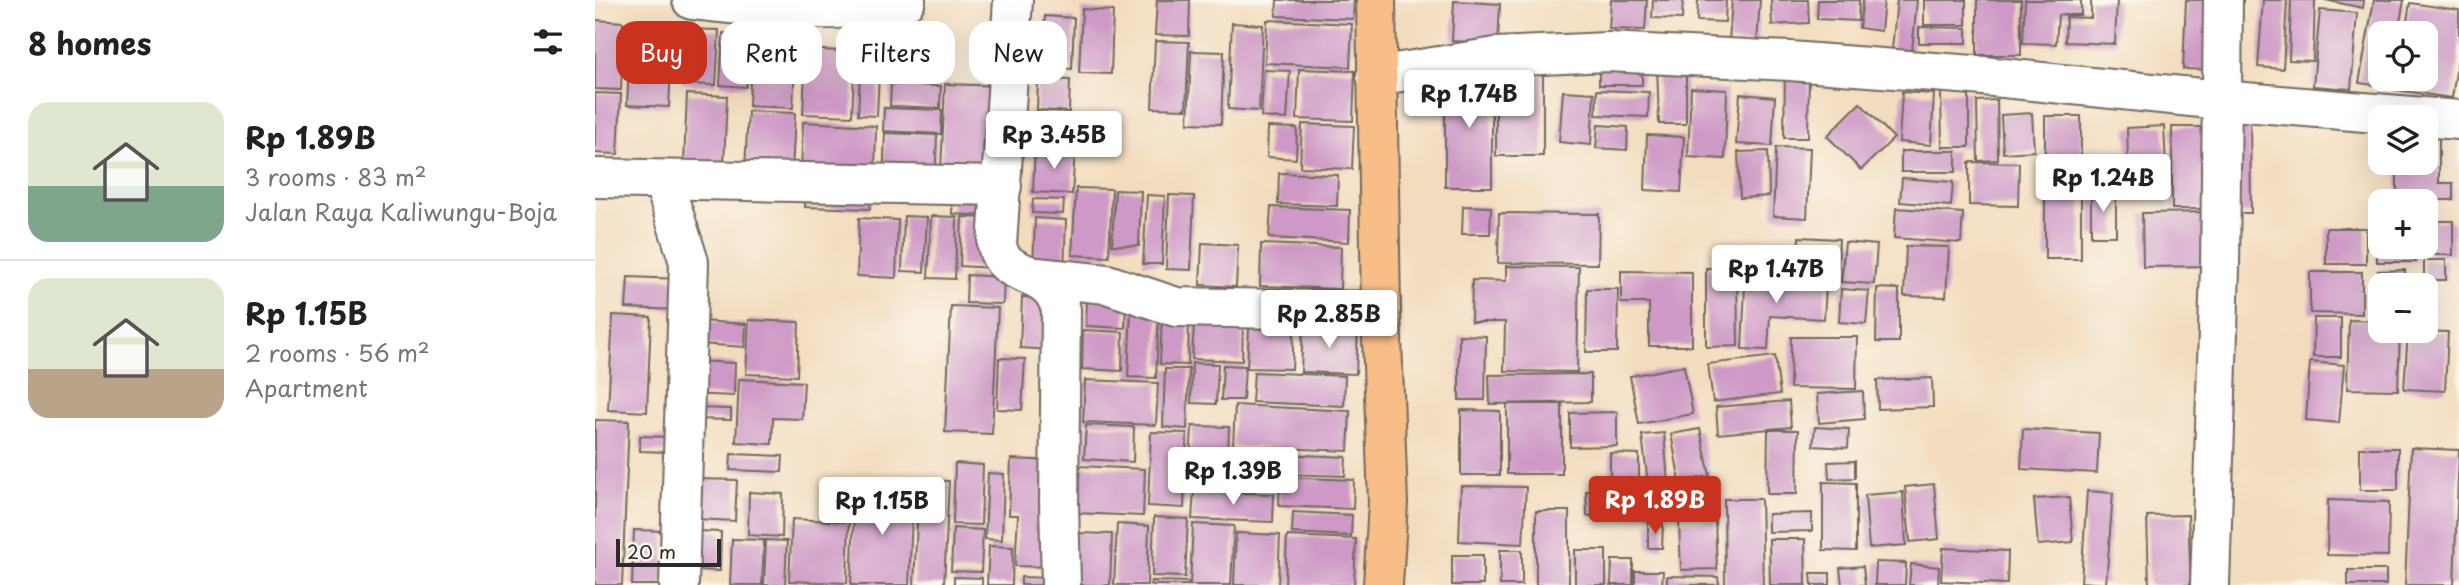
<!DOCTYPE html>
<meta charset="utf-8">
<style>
:root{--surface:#fff;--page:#f2f2f2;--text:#202124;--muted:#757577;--line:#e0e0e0;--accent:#c8321e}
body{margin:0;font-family:"Playpen Sans",sans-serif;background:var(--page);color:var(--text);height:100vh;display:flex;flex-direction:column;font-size:26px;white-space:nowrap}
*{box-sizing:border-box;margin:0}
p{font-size:23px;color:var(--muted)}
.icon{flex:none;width:38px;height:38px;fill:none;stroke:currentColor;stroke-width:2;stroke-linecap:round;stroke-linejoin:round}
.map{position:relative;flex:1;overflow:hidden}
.side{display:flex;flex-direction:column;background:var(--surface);width:595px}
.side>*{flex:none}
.hud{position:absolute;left:21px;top:21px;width:665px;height:63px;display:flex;gap:14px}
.buttons{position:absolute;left:1773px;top:21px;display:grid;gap:14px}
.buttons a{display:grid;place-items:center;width:70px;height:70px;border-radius:14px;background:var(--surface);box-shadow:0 7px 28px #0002;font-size:35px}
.scale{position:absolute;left:21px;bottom:18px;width:105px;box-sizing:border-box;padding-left:7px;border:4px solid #2b2b2b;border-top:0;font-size:19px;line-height:24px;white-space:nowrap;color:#2b2b2b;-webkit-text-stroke:5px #fbf7ec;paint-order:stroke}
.price{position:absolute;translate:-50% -60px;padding:0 16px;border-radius:7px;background:#fff;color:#222;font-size:23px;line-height:46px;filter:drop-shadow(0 2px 4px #0008)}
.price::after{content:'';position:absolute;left:50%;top:42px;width:21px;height:16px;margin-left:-10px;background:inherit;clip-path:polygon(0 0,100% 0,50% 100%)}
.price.active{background:var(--accent);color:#fff}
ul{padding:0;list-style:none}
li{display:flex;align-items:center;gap:21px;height:175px;padding:0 28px}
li+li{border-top:2px solid var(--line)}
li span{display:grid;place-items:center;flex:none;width:196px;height:140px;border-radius:21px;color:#555}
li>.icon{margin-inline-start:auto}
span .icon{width:84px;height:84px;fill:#fffc;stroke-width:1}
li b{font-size:30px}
h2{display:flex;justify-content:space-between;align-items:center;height:84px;padding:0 28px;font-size:30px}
.pill{padding:0 24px;border-radius:21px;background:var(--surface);box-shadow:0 7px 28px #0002;font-size:24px;line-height:63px}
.pill.active{background:var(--accent);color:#fff}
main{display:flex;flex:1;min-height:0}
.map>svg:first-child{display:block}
.building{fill:#ce99c6}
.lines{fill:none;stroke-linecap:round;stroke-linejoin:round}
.minor-casing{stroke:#71695e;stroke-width:42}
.major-casing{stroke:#71695e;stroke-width:42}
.minor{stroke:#fff;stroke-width:38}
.major{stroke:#f7be88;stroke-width:38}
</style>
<main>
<section class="side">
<h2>8 homes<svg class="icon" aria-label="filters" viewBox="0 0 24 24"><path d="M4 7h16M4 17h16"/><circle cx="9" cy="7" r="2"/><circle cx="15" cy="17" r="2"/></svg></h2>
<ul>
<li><span style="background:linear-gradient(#dfe7d0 60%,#7fa58c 0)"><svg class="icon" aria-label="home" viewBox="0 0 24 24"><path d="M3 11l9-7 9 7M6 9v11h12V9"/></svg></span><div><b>Rp 1.89B</b><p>3 rooms · 83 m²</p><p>Jalan Raya Kaliwungu-Boja</p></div></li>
<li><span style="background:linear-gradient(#dfe7d0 65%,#b9a48a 0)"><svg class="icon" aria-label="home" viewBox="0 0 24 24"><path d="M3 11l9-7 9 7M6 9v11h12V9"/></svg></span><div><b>Rp 1.15B</b><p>2 rooms · 56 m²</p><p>Apartment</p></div></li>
</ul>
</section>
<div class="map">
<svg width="1864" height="585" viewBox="0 0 1864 585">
<rect width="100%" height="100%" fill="#fbf7ec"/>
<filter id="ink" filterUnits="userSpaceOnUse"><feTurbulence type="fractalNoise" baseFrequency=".0143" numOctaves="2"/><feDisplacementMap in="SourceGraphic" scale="14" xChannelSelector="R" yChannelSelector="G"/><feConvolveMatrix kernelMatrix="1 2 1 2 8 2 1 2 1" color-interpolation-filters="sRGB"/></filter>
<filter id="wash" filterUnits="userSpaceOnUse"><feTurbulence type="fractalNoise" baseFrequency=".00686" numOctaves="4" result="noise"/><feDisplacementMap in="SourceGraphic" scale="28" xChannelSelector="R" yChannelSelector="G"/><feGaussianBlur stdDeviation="1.57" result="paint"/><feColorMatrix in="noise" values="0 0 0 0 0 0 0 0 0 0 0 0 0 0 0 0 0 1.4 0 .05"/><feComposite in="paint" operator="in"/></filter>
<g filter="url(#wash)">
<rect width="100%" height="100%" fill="#f3dcbe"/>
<g id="blocks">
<g class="building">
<polygon points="562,0 595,0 594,36 560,35"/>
<polygon points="682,0 759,0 758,19 681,16"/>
<polygon points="1016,0 1052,0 1050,30 1014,29"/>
<polygon points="1058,0 1088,0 1087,19 1057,18"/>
<polygon points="1103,0 1131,0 1130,22 1102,21"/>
<polygon points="1137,0 1165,0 1162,43 1134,41"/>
<polygon points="1176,0 1213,0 1214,23 1177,25"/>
<polygon points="1223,0 1264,0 1263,21 1222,19"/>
<polygon points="1268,0 1289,0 1286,31 1264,28"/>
<polygon points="1302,0 1322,0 1317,51 1297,49"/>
<rect x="1329" y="0" width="42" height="25"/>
<rect x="1382" y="0" width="44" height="55"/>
<polygon points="1430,0 1486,0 1486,15 1463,15 1461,44 1428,43"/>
<polygon points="1496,0 1522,0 1520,44 1470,42 1471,17 1496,18"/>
<polygon points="1591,0 1623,0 1620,70 1588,69"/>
<polygon points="1668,0 1692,0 1688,69 1663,67"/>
<polygon points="1696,0 1720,0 1718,61 1694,60"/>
<polygon points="1730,0 1769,0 1768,8"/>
<polygon points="1779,0 1809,0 1803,33 1785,33 1785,79 1795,79 1793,87 1764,83"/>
<polygon points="859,1 905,4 903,43 857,41"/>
<polygon points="1815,3 1864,10 1864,52 1857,98 1801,90 1803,79 1830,79 1830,33 1810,33"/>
<polygon points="487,9 518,11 516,74 484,73"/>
<polygon points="1725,10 1762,13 1756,89 1718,86"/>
<polygon points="450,16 479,18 477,69 448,67"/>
<polygon points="0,20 28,22 26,90 0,89"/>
<polygon points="672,20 757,24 755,67 670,63"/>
<polygon points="637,23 668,25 664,111 633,109"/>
<polygon points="1324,27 1372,28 1372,43 1324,43"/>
<polygon points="89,29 124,30 121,85 86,84"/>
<polygon points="128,33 153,34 151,87 125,85"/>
<polygon points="157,33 201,35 198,108 154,106"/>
<polygon points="289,33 349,35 347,78 286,75"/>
<polygon points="560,41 594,42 591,109 557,108"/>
<polygon points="35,47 77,48 74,107 32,105"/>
<polygon points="211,49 260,52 257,116 208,114"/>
<polygon points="266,51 285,52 282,116 263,115"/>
<polygon points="596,51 629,52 626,124 593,123"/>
<rect x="1004" y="58" width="43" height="27"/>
<polygon points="1062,65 1091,65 1091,124 1064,124"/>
<polygon points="704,69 760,71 758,121 702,119"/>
<polygon points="669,70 695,71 692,119 666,117"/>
<polygon points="1190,70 1214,71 1213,138 1189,138"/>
<rect x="850" y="72" width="47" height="115"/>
<rect x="901" y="75" width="47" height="81"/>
<polygon points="443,79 475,80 474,112 442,110"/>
<polygon points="296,84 346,86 345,108 295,106"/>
<polygon points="350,84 407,86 404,173 346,171"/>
<polygon points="1096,88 1132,90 1130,159 1093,157"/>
<polygon points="1002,90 1054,92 1053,117 1001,115"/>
<polygon points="968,91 999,93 996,145 964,142"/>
<polygon points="1307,92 1339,94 1336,145 1304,142"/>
<polygon points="1346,92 1374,92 1374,147 1347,147"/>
<polygon points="0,93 26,94 23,154 0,153"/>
<polygon points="92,94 132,96 129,165 89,163"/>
<polygon points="1145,94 1180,97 1177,146 1141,144"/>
<polygon points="1402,100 1403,160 1383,161 1382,101"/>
<polygon points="1265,103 1299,138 1266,170 1232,136"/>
<polygon points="289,108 347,110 346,134 288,131"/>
<polygon points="153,111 200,113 197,172 150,170"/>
<polygon points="1437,113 1439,151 1408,153 1406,115"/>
<polygon points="440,116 484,118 483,144 439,142"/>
<rect x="1450" y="116" width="36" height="143"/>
<polygon points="1630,117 1655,117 1656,213 1632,213"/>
<polygon points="208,122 281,126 280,174 206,171"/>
<polygon points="707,124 759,126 757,169 705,167"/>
<polygon points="1003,125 1033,127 1032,150 1001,148"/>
<polygon points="1569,126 1572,186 1534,188 1532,128"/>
<polygon points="1830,126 1844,126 1844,183 1858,183 1858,200 1802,200 1802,163 1830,163"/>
<polygon points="673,127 702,128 701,159 672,157"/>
<rect x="1577" y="127" width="44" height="82"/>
<polygon points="290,133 342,135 340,182 288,181"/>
<polygon points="1052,135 1089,137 1086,192 1050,190"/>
<polygon points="1181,147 1215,148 1212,218 1178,216"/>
<polygon points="440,148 480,150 477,194 438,192"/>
<polygon points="1173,151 1174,196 1145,198 1143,152"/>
<rect x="1306" y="151" width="55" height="21"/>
<polygon points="1374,162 1424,163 1423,206 1374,205"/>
<polygon points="684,173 743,175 742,206 683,204"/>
<polygon points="1307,178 1358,182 1356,206 1305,202"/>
<polygon points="211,185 276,188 275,209 210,207"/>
<polygon points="358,187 396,189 394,216 357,214"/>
<polygon points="481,188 517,189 514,257 477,255"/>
<polygon points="520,190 546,191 544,246 517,245"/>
<rect x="1496" y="192" width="25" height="44"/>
<polygon points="552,195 570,196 567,264 548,264"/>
<polygon points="574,195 599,196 596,270 571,269"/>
<polygon points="438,199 469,200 468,214 437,213"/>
<polygon points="868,206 896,207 895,234 867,234"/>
<polygon points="676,207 755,210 754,242 674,238"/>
<polygon points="1301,208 1368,213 1366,243 1299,238"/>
<polygon points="1620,212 1620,266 1548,267 1547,213"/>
<polygon points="904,213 1004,214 1003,264 903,263"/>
<polygon points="309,216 332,217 329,272 307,271"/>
<polygon points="336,216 362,217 360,279 333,278"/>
<polygon points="367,217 400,218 397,268 365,266"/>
<polygon points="1782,217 1785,217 1785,247 1821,247 1821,262 1782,262"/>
<polygon points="264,218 303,220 301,278 262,276"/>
<polygon points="440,218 471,220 469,270 438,268"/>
<rect x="1834" y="221" width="24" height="34"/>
<rect x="1731" y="228" width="40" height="36"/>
<polygon points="1204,237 1244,239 1242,279 1202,277"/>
<polygon points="1250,242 1282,245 1279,284 1246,282"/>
<polygon points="607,243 643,245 641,287 605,285"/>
<polygon points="666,244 746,247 745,289 665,286"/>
<polygon points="1311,246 1354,247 1351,297 1309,296"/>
<rect x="1829" y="260" width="22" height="20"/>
<polygon points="911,266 984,267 982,372 909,371 910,322 876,322 877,280 911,281"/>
<polygon points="1151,266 1176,267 1175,283 1231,286 1229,319 1175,316 1173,350 1147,349"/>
<polygon points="1111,268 1142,268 1143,346 1111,347"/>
<polygon points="1810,270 1810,285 1784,285 1783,271"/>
<polygon points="1026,271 1097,272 1097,346 1054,346 1054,303 1026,303"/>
<polygon points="1715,272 1767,272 1767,314 1715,313"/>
<polygon points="372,275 409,277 408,304 371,303"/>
<polygon points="33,277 86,279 85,310 31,308"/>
<polygon points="1282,288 1304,289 1304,342 1281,342"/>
<polygon points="992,289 1023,289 1022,352 991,352"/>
<polygon points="1246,289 1274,291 1271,324 1244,322"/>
<polygon points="427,297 459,299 457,350 425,348"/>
<polygon points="492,299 531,300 530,328 491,326"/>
<polygon points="356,306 403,308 397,434 350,432"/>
<polygon points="536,310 564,311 561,378 533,377"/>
<polygon points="18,315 56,317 52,412 13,410"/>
<polygon points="567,315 594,317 593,365 565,364"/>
<polygon points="1719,318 1746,318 1746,357 1718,357"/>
<polygon points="154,320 204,322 202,376 151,374"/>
<polygon points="1754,320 1785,321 1785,331 1805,331 1803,390 1752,389"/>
<polygon points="105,321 151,324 150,347 104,344"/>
<polygon points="599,324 648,325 647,361 597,359"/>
<polygon points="708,325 763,328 761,374 706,372"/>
<polygon points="654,328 699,330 697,369 652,368"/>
<polygon points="488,330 528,332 527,371 487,369"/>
<polygon points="1813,331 1853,332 1850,391 1809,389"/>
<polygon points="864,335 891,336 890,400 864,400"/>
<polygon points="1196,337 1262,337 1261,389 1195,388"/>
<polygon points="1180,356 1185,394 1118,402 1113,364"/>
<polygon points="404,358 430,359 427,410 402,409"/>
<polygon points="97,361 140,363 139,396 95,394"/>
<polygon points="1715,362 1749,365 1744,423 1711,420"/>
<polygon points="597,363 623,364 621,404 596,403"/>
<polygon points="628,365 650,366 648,400 626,400"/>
<polygon points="1089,366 1098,414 1044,424 1035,376"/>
<polygon points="570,369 594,369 592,429 568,427"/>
<polygon points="659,372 750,376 749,406 657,402"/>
<polygon points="996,374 996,402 895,404 894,375"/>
<polygon points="1337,378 1338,407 1283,409 1282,380"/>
<polygon points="144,379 209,382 207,419 178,418 177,444 141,442"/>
<polygon points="490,380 563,383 561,425 488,422"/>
<polygon points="1268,391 1269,419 1224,423 1222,394"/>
<polygon points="1194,401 1196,427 1123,434 1121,407"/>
<rect x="912" y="404" width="55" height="70"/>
<polygon points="640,405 755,411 753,451 638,446"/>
<polygon points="99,408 136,409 136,420 99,419"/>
<polygon points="866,410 905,411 905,475 866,475"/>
<polygon points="1022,412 1022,446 975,447 975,413"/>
<polygon points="0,420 34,421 27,585 0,585"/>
<polygon points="491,425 539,427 538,462 489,459"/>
<polygon points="597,426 634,427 632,486 594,484"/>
<polygon points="1220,427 1254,429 1253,448 1218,446"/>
<polygon points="1105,429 1115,476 1085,482 1076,434"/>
<polygon points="1428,429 1504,433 1502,473 1426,469"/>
<polygon points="1173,430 1203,430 1202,494 1172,494"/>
<polygon points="556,432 592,433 589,508 553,506"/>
<polygon points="1069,433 1073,482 1053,484 1047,435"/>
<polygon points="45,436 75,437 74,452 45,451"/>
<rect x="1765" y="448" width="38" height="42"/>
<polygon points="1816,448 1864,450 1859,585 1810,585"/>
<polygon points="1015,453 1044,454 1044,483 1015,483"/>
<polygon points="136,454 188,456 187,472 135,470"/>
<polygon points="687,454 751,457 750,476 687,474"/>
<polygon points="641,456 669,457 668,486 640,485"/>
<polygon points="416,459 461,461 456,567 420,566 423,515 414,515"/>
<polygon points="1260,461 1260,478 1234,479 1233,462"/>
<polygon points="360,463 388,465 386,525 358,524"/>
<polygon points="482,466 550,469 548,516 480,513"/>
<polygon points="393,473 409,474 407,540 390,539"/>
<polygon points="685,477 759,480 758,509 684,506"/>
<polygon points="103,479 142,480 140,521 101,519"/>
<polygon points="324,480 354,481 349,585 319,585"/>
<polygon points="1228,482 1261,483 1261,551 1228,550"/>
<polygon points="1339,484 1344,539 1315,542 1310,487"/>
<polygon points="866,486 931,487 928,544 864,541"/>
<polygon points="1063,488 1064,513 992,516 991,491"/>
<polygon points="260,489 318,491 314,585 256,585"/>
<polygon points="599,491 679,494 678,522 597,519"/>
<polygon points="1492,491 1518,493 1511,584 1486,582"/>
<polygon points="154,492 188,494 187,537 153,535"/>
<polygon points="1308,492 1311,545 1274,548 1270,495"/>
<polygon points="1474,497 1478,542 1443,545 1439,499"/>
<polygon points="1129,499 1166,499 1168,585 1130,585"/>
<polygon points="1733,500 1794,502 1793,556 1732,555"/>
<rect x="941" y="511" width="33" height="74"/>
<polygon points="698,512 757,515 756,536 697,533"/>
<polygon points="1217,513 1217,531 1173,532 1173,514"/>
<polygon points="1593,515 1596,585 1554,585 1552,516"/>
<polygon points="559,517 593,519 590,577 557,576"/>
<polygon points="197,519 254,522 252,583 194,581"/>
<polygon points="1120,520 1122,569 1086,570 1084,522"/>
<polygon points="1053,523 1068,524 1067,548 1053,548"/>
<polygon points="522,524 554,526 552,585 519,585"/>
<polygon points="598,524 639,526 636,585 595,585"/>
<polygon points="358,528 388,530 386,572 356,571"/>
<polygon points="39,530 70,531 67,585 37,585"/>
<polygon points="103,531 126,532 125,571 101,570"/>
<polygon points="478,533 517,534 515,585 476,585"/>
<polygon points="641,533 685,535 683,585 639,585"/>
<polygon points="692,536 761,539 759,585 690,585"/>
<polygon points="137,539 169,540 167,585 135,585"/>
<polygon points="1174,539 1210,539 1211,585 1175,585"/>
<polygon points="171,540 192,541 190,585 169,585"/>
<polygon points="394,546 418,547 417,585 392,585"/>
<polygon points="1348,548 1413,551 1412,584 1346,581"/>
<rect x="905" y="550" width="22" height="35"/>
<rect x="980" y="550" width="31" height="35"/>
<rect x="857" y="555" width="31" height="30"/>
<polygon points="1017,560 1038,560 1038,585 1016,585"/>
<polygon points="1281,562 1311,563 1310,585 1280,585"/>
<polygon points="1316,564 1344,567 1343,585 1314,585"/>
<polygon points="1268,566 1270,585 1247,585 1245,568"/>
<rect x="1753" y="570" width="38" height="15"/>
<polygon points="1040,571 1068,571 1067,585 1040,585"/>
<polygon points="1216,573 1235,573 1235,585 1217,585"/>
<polygon points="1072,576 1123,577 1124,585 1072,585"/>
<polygon points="359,577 387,578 387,585 359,585"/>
<polygon points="426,577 455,578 455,585 426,585"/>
<polygon points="556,581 594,582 594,585 555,585"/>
</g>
</g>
</g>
<g filter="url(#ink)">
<use href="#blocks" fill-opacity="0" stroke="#71695e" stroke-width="2"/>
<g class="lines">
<defs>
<g id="minor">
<path d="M97 0C163 8 247 16 311 0"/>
<path d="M418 0 402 245C409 283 455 264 466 310L464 502 466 585"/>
<polyline points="781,76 901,57 1013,52 1195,61 1378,75 1626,100 1864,120"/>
<polyline points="0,178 407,186"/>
<polyline points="68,180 94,262 84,585"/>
<polyline points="442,277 512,284 581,307 786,311"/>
<polyline points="1615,585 1625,268 1628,0"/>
</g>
<polyline id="major" points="781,0 786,311 793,503 788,585"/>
</defs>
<use href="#minor" class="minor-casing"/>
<use href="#major" class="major-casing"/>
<use href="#minor" class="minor"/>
<use href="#major" class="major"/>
</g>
</g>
</svg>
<div class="buttons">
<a><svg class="icon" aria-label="locate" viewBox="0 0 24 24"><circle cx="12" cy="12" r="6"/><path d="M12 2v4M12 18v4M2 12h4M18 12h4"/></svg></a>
<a><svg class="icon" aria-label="layers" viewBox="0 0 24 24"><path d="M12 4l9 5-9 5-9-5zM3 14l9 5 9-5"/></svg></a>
<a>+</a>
<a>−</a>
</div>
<div class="scale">20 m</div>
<b class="price" style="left:874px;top:130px">Rp 1.74B</b>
<b class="price" style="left:459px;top:171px">Rp 3.45B</b>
<b class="price" style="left:1508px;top:214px">Rp 1.24B</b>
<b class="price" style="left:1181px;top:305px">Rp 1.47B</b>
<b class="price" style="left:734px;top:350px">Rp 2.85B</b>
<b class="price" style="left:638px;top:507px">Rp 1.39B</b>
<b class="price active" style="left:1060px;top:536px">Rp 1.89B</b>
<b class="price" style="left:287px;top:537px">Rp 1.15B</b>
<div class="hud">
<a class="pill active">Buy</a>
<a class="pill">Rent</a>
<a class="pill">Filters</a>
<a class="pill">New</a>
</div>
</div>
</main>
